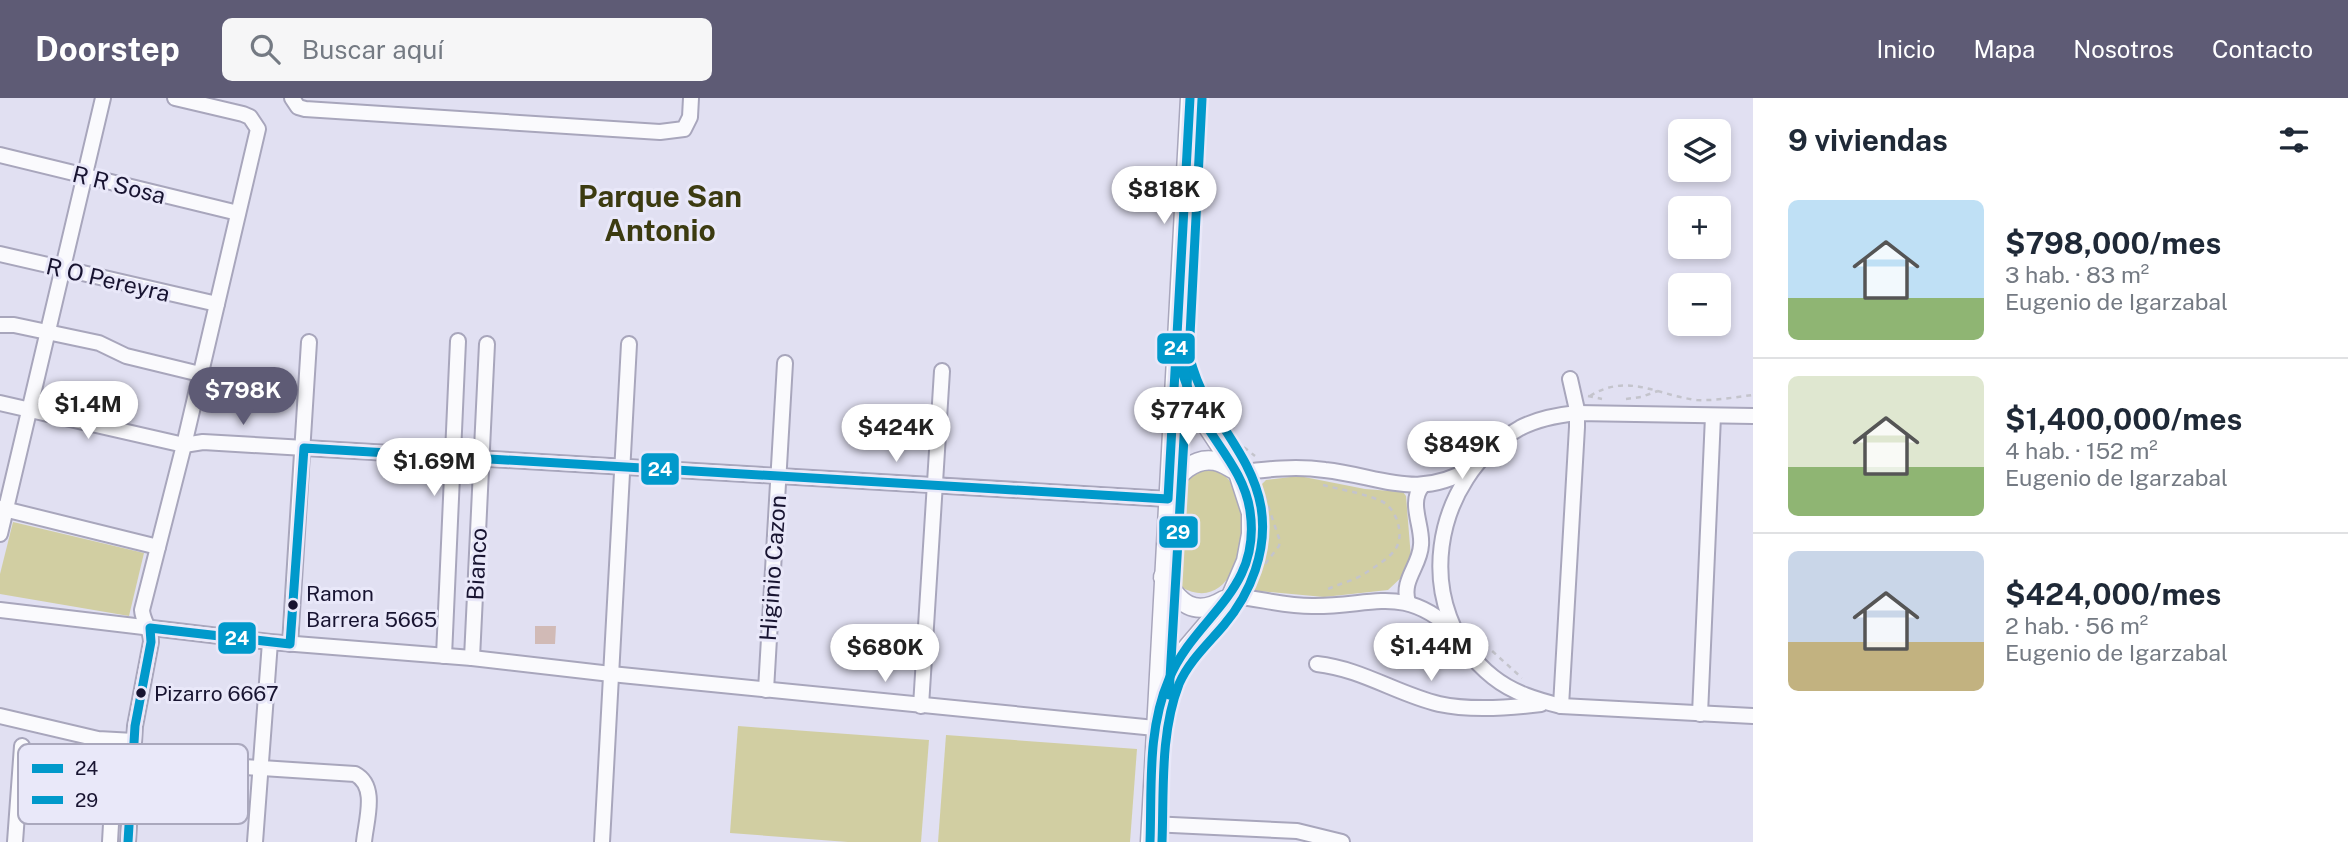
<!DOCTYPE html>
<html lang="es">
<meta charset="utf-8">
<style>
:root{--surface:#fff;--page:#f6f6f7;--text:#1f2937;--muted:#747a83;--line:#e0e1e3;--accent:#5e5b75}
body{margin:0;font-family:"Public Sans",sans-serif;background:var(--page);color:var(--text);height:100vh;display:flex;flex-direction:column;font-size:26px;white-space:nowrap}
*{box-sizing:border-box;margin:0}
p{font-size:23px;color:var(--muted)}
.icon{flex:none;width:38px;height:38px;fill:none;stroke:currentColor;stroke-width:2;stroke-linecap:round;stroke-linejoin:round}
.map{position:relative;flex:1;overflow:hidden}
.sheet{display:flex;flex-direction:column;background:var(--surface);width:595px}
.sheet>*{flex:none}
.controls{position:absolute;left:1668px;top:21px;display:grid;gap:14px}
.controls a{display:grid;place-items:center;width:63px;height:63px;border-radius:10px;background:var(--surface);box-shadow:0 4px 10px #0003;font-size:35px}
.price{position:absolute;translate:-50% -60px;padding:0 16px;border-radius:24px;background:#fff;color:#222;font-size:23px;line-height:46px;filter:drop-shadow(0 2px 4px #0008)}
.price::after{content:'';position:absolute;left:50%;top:42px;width:21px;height:16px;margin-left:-10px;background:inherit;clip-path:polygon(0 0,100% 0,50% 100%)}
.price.current{background:var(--accent);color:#fff}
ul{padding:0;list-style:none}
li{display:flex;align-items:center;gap:21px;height:175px;padding:0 35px}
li+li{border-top:2px solid var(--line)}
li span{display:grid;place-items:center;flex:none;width:196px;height:140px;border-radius:10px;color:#555}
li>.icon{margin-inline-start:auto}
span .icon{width:84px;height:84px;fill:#fffc;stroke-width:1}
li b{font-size:30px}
h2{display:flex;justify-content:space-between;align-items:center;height:84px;padding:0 35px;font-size:30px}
header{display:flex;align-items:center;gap:42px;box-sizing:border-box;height:98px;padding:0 35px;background:var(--accent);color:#fff}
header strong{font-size:33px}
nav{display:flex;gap:38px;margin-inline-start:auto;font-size:24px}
.search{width:490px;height:63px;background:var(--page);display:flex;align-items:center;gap:18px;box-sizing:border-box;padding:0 24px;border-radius:10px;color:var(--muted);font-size:26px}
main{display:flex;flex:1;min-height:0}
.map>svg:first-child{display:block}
.green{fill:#d1cea2}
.building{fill:#d1bab6}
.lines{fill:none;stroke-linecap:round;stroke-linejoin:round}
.minor-casing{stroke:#a8a6bc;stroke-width:18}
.major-casing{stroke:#a8a6bc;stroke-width:21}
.path{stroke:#c4c4cc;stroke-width:2.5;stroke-dasharray:5 5;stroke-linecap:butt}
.minor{stroke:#fafafd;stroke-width:14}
.major{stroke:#fafafd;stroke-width:18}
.bus-1-casing{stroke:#e9e8f9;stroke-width:14}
.bus-2-casing{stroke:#e9e8f9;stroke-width:14}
.bus-1{stroke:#0099cb;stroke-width:9}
.bus-2{stroke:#0099cb;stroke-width:9}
.bus-dot{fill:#181431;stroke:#e9e8f9;stroke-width:2.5}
.labels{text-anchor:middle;stroke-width:6;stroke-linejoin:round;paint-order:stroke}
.bus-label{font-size:21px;fill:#181431;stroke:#e9e8f9;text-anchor:start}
.street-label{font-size:23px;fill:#181431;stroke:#e9e8f9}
.district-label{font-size:30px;font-weight:bold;fill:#3c3b11;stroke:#e9e8f9}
.key{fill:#e9e8f9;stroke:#aaa8bd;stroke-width:2}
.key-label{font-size:19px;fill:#181431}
.line-badge{stroke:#e9e8f9;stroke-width:2.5}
.badge-label{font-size:19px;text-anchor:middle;font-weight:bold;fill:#fff}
</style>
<header>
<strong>Doorstep</strong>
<div class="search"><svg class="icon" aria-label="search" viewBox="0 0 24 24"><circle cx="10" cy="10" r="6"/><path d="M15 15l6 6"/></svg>Buscar aquí</div>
<nav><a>Inicio</a><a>Mapa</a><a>Nosotros</a><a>Contacto</a></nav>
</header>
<main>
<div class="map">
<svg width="1753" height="744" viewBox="0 0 1753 744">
<rect width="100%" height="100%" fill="#e1e0f2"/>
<g class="green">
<path d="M1200 371C1207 371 1215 371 1221 375 1261 400 1243 524 1181 489L1174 472 1178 395 1186 378Z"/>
<path d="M1299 378 1365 391 1403 394 1406 398 1411 460 1405 476 1388 492 1324 499 1249 492 1246 486C1264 443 1265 439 1255 393L1266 382Z"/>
<polygon points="13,424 144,455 129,518 0,496 0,476"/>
<polygon points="738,628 929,642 921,744 848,744 730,735"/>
<polygon points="946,637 1137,651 1130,744 938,744"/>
</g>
<polygon class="building" points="535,528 556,528 555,546 535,546"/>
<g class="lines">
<defs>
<g id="minor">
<polyline points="292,0 298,9 305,11 660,34 684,31 690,19 691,0"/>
<polyline points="0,57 238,115"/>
<polyline points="0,156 217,206"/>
<polyline points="0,227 14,227 99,245 126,258 200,276"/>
<polyline points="0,305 184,347 203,344 1168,401"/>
<path d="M1753 318 1577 315C1558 317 1537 321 1520 330 1431 380 1409 512 1493 579 1513 595 1537 602 1561 608L1753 618"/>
<path d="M1238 375C1267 371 1296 368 1325 372 1380 378 1418 403 1471 370"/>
<polyline points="0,410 158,449"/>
<polyline points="0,436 103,0"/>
<path d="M1231 498C1258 500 1284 508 1312 508 1373 509 1403 485 1455 534"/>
<path d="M1408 504C1401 482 1420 468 1421 447 1423 428 1408 405 1422 388"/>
<polyline points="0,512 270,544 472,560 611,576 1155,630"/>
<polyline points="290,546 309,244"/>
<polyline points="444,558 458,243"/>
<polyline points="472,560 487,246"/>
<path d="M1317 566C1362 571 1397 596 1439 606 1471 613 1509 610 1541 606"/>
<polyline points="766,592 785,265"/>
<polyline points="921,608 942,273"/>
<polyline points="1561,608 1577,329 1577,312 1570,281"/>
<polyline points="1700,616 1713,318"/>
<polyline points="0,618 98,641 134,643"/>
<path d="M134 662 355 676C378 688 366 722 364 744"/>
<polyline points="1151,726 1297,733 1342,744"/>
<polyline points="15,744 22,648"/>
<polyline points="110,744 112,708"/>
<path d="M128 744 135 628 151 544C151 530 143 525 142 512L184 347 258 31 250 19 243 16 175 0"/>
<polyline points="255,744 270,544"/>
<polyline points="602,744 629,246"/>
</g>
<g id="major">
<path d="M1170 394C1175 376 1195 359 1215 363 1223 364 1230 370 1237 373"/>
<path d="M1163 479C1179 505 1194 520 1224 502"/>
<polyline points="1163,597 1180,558 1231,498 1246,463 1251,436 1251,415 1238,375 1199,316 1180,269"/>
<polyline points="1150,744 1190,0"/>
</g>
</defs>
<use href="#minor" class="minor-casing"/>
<use href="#major" class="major-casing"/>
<g class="path">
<polyline points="1588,298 1602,301"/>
<path d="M1590 298C1628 274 1659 298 1697 302 1716 303 1735 299 1753 297"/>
<polyline points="1626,301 1641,299 1658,293"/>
<polyline points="1236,343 1255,358"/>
<path d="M1323 387C1342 392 1363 395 1381 403 1397 410 1406 439 1394 453 1387 462 1373 470 1364 476 1351 484 1337 486 1324 493"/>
<polyline points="1259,474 1279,448 1280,443 1261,387"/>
<polyline points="1472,531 1480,542 1522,580"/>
<polyline points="1191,573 1203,556"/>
</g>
<use href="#minor" class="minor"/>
<use href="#major" class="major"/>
<defs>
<g id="bus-1">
<polyline points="128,744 135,628 151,544 150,530 290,546 304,350 1168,401 1190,0"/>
<path d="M1150 744C1152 690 1147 632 1169 581 1195 518 1262 494 1250 413 1245 377 1219 350 1201 319 1191 302 1185 283 1179 265"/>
</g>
<g id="bus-2">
<polyline points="1169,597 1188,271"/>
<path d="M1162 744C1164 692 1160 635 1179 586 1189 563 1208 546 1224 527 1251 495 1268 452 1261 409 1254 368 1226 336 1206 301 1198 287 1193 272 1189 257L1202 1"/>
</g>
</defs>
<use href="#bus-1" class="bus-1-casing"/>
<use href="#bus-2" class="bus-2-casing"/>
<use href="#bus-1" class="bus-1"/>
<use href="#bus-2" class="bus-2"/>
</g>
<g class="bus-dot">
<circle cx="293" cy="507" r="6"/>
<circle cx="141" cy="595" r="6"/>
</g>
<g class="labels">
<g class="bus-label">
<text x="306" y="503">Ramon<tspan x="306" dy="26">Barrera 5665</tspan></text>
<text x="154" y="603">Pizarro 6667</text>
</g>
<g class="street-label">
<text transform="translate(119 87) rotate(14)" y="8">R R Sosa</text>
<text transform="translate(108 182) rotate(13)" y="8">R O Pereyra</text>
<text transform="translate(477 466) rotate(-87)" y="8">Bianco</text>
<text transform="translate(773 470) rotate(-86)" y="8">Higinio Cazon</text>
</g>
<g class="district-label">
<text x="660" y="109">Parque San<tspan x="660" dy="34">Antonio</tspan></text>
</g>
</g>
<rect x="18" y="646" width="230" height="80" rx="10" class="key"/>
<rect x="32" y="666" width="31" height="9" fill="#0099cb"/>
<rect x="32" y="698" width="31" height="8" fill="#0099cb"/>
<g class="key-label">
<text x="75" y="677">24</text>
<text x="75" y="709">29</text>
</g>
<g class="line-badge">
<rect x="1156" y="234" width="40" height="33" rx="7" fill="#0099cb"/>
<rect x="640" y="354" width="40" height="34" rx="7" fill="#0099cb"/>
<rect x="1158" y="417" width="41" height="34" rx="7" fill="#0099cb"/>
<rect x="217" y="523" width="40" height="34" rx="7" fill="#0099cb"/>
</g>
<g class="badge-label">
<text x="1176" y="257">24</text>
<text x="660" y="378">24</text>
<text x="1178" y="441">29</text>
<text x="237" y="547">24</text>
</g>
</svg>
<div class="controls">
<a><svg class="icon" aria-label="layers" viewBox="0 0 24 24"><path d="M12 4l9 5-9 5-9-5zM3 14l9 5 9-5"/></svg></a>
<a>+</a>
<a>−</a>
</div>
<b class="price" style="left:1164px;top:128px">$818K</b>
<b class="price current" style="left:243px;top:329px">$798K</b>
<b class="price" style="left:88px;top:343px">$1.4M</b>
<b class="price" style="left:1188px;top:349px">$774K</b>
<b class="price" style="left:896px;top:366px">$424K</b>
<b class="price" style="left:1462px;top:383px">$849K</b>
<b class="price" style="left:434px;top:400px">$1.69M</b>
<b class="price" style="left:1431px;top:585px">$1.44M</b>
<b class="price" style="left:885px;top:586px">$680K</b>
</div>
<section class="sheet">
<h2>9 viviendas<svg class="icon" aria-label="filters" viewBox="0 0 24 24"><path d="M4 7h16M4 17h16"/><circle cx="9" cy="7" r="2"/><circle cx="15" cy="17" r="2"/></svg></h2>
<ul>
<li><span style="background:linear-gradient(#bfe0f5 70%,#8fb573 0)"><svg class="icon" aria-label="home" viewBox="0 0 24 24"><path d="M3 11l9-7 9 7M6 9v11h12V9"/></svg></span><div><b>$798,000/mes</b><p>3 hab. · 83 m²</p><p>Eugenio de Igarzabal</p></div></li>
<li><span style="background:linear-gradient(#dfe7d0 65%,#8fb573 0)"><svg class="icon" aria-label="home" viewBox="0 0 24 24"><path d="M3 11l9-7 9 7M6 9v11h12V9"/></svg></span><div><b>$1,400,000/mes</b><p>4 hab. · 152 m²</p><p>Eugenio de Igarzabal</p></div></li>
<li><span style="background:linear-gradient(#c9d6e8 65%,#c2b280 0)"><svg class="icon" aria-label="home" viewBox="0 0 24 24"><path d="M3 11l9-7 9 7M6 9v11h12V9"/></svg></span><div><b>$424,000/mes</b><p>2 hab. · 56 m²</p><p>Eugenio de Igarzabal</p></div></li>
</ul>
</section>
</main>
